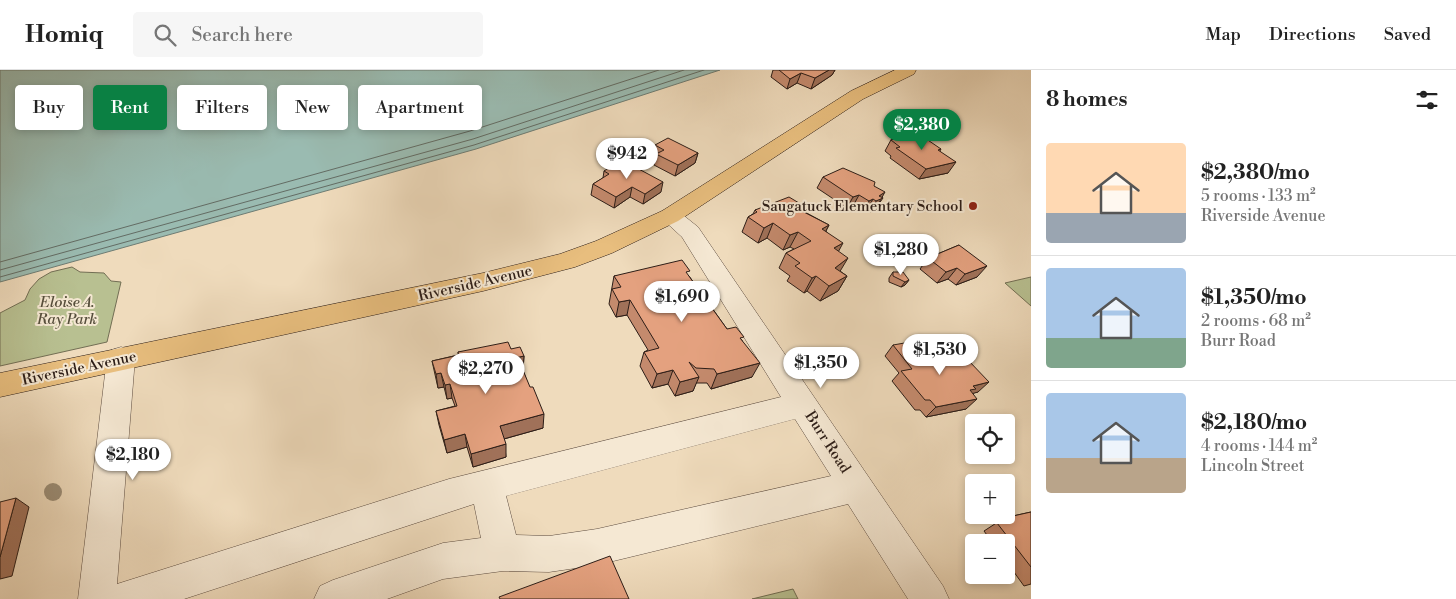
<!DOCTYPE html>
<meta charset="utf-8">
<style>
:root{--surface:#fff;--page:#f6f6f6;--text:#222;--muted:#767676;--line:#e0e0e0;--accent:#0b8043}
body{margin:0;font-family:"Libre Bodoni",serif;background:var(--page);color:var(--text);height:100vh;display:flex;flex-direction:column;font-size:19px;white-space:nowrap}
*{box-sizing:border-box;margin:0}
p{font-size:16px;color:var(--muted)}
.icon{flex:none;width:28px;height:28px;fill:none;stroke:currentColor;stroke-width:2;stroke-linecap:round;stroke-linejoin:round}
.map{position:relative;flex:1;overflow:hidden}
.drawer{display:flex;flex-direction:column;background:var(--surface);width:425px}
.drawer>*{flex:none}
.guide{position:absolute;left:15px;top:15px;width:475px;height:45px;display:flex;gap:10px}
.fabs{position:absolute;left:965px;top:344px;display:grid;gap:10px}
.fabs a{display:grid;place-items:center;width:50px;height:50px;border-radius:5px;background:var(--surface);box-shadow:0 2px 8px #0003;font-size:25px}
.price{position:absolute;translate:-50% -42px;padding:0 11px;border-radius:18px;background:#fff;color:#222;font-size:16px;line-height:32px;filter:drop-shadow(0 1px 2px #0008)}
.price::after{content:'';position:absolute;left:50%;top:30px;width:15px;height:11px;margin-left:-8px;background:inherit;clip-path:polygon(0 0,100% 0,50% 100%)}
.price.selected{background:var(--accent);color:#fff}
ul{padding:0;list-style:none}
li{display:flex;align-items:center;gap:15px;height:125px;padding:0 15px}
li+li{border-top:1px solid var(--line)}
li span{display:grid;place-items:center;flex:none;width:140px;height:100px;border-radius:5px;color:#555}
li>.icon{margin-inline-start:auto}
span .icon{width:60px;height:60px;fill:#fffc;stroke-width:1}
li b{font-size:21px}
h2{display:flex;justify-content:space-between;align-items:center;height:60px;padding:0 15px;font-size:21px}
.pill{padding:0 18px;border-radius:5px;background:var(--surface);box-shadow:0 2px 8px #0003;font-size:18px;line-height:45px}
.pill.selected{background:var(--accent);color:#fff}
header{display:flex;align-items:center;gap:30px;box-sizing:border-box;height:70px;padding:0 25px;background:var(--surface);border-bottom:1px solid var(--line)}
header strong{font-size:24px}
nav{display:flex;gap:28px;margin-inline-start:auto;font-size:18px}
.search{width:350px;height:45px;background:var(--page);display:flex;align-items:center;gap:12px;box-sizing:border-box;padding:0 18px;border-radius:5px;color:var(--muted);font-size:19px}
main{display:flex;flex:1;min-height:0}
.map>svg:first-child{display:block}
.green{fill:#b8c091;stroke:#726e54}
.water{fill:#9abbb1;stroke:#6e7c73}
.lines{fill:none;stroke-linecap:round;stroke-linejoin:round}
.shore{stroke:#636c64;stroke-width:1}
.minor-casing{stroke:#5d4c40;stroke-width:1}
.major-casing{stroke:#2c1d17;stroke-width:1}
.minor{fill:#f5e8d3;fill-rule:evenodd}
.major{fill:#e8be7e;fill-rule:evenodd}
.tree{fill:#9b8d76}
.wall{fill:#c48a6d;stroke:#2c1d17}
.shaded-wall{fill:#a07159;stroke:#2c1d17}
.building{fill:#e4a17f;stroke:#2c1d17}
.poi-dot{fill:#8f2418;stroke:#f5e8d3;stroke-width:2}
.labels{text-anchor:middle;stroke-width:4;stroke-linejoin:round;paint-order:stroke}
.poi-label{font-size:15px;fill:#2c1d17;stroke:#f5e8d3;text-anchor:end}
.street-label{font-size:15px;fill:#2c1d17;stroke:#f5e8d3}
.park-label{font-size:15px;font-style:italic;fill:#564e3c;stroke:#f5e8d3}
</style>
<header>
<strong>Homiq</strong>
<div class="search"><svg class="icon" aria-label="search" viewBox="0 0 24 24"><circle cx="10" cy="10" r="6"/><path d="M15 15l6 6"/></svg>Search here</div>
<nav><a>Map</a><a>Directions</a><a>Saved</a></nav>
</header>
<main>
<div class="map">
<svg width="1031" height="529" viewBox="0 0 1031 529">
<rect width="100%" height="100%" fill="#efdbbc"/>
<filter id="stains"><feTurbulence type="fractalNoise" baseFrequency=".004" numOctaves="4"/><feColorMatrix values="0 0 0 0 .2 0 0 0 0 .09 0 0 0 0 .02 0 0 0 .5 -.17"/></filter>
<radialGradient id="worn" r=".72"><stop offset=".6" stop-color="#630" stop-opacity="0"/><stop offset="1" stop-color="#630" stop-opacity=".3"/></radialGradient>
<g class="green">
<polygon points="72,197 80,202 104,203 111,211 121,212 107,272 0,296 0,243 25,230 30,219 39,209 51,202"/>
<polygon points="1031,207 1031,236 1005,213"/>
<polygon points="793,519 798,529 752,529"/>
</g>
<polygon class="water" points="0,0 720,0 476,79 0,212"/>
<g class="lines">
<g class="shore">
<polyline points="0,192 470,61 659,0"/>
<polyline points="0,200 473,69 684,0"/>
<polyline points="0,207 474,75 704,0"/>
</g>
<defs>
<path id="minor" d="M670 139 678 141 698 157 943 516 949 529H908L848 434 597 495 549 502 503 501 443 509 387 529H314L320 516 333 510 443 473 481 468 474 434 184 529H78L107 288 111 280 121 277 131 280 135 288 117 514 449 409 781 327 682 167 659 146 662 141ZM795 349 831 406 597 459 549 466 516 465 506 426Z"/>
<polygon id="major" points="895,0 916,0 914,4 863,29 678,151 612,183 575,197 483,221 0,327 0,303 483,203 560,184 596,171 662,141 851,21"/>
</defs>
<use href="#minor" class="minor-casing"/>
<use href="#major" class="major-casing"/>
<use href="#minor" class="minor"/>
<use href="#major" class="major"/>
</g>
<circle class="tree" cx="53" cy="422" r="9"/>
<g class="wall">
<polygon points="773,0 835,0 832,5 811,19 797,13 787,19 771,7"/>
<polygon points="892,68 941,79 940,81 948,103 919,109 890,88 891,86 885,81"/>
<polygon points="655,75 698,83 695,93 675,106 654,95 656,87 653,86"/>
<polygon points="617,81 626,81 647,91 637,97 661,122 643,134 630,127 614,138 591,125 593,114 603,108 604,101 631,99 634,97 616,87"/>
<polygon points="823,107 874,116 883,128 876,138 870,142 867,140 863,142 853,136 847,138 817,118"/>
<polygon points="755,140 801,140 829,155 826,161 838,181 840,201 847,206 838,221 820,231 807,221 804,223 787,211 790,206 779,198 786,183 794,179 790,177 783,180 767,168 758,173 742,162 748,147 753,144"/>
<polygon points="959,175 977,207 956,215 948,209 937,213 920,199 928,188"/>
<polygon points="893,202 909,210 905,215 901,217 889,212 889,208"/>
<polygon points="614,206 689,206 727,259 742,270 752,307 711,319 707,313 696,313 693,321 675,326 668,314 652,318 640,296 644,282 648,280 627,245 616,247 609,234"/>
<polygon points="893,275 931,288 978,322 973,323 966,339 926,347 920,340 915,340 892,311 899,303 885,286"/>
<polygon points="511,279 524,286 523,300 543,358 504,369 506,387 473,397 467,377 447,383 439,355 436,341 455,336 452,328 447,329 444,317 438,318 432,291 458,285 458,282"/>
<polygon points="1031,442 1031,514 1024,516 1006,491 1006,472 992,472 984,461 1004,448"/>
</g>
<g class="shaded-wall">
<polygon points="829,0 835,0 832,5 811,19 815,8"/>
<polygon points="801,3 797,13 787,19 790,9"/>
<polygon points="698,83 695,93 675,106 678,95"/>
<polygon points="648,85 647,91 636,98 637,92"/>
<polygon points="956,92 948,103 919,109 926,99"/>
<polygon points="663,112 661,122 643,134 645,124"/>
<polygon points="632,117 630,127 614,138 616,127"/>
<polygon points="885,122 876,138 870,142 879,126"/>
<polygon points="859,125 853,136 847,138 853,127"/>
<polygon points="873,129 867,140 863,142 869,131"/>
<polygon points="773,153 767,168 758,173 764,158"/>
<polygon points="829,155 821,170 822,159"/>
<polygon points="798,162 790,177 783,180 790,165"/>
<polygon points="843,173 835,188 834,178"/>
<polygon points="848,188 839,203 835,198"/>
<polygon points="987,196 977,207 956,215 965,204"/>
<polygon points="957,198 948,209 937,213 946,202"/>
<polygon points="816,206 807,221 804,223 812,208"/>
<polygon points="847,206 838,221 820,231 829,216"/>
<polygon points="909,210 905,215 901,217 905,212"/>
<polygon points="630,230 627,245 616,247 619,232"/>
<polygon points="524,286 523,300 515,302 515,288"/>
<polygon points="760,293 752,307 711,319 717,304"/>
<polygon points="673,300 668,314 652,318 657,304"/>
<polygon points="441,303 444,317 438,318 436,304"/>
<polygon points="699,307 693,321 675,326 680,312"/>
<polygon points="989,312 978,322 971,324 965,329 973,316"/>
<polygon points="450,314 452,328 447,329 445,315"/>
<polygon points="977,329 966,339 926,347 936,337"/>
<polygon points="544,344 543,358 500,370 500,356"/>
<polygon points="465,364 467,377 447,383 444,370"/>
<polygon points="506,374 506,387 473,397 471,384"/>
<polygon points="16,428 29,437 12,506 0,509 0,487"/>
</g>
<g class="building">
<polygon points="779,0 829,0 815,8 801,3 790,9"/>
<polygon points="916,62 941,79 938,80 956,92 926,99 896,78 900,77 891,70 894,69 892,68"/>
<polygon points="668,68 698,83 678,95 656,84 664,80 655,75"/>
<polygon points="632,77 648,85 637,92 617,81 621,79 626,81"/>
<polygon points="618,92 631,99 635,97 663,112 645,124 632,117 616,127 593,114 609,104 604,101"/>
<polygon points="843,98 875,112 874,116 885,122 879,126 883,128 876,131 873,129 869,131 859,125 853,127 823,107"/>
<polygon points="789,127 804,136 798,139 829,155 822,159 843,173 834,178 848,188 835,198 847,206 829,216 816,206 812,208 795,196 800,193 786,183 811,171 798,162 790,165 773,153 764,158 748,147 757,142 755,140"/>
<polygon points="959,175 987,196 965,204 957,198 946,202 928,188"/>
<polygon points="682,190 690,201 686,202 727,259 736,257 744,267 740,268 760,293 717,304 714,299 696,298 689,292 699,307 680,312 673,300 657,304 644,282 659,278 630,230 619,232 612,219 621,217 614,206"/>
<polygon points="893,202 903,202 909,210 905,212 893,206"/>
<polygon points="916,271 931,288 946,286 952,293 968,290 989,312 973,316 976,319 970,320 977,329 936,337 930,330 925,330 901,301 912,299 893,275"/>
<polygon points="508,272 511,279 520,277 524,286 515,288 518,294 520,293 530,317 533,317 544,344 500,356 506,374 471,384 465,364 444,370 436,341 457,336 450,314 445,315 441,303 436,304 432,291 459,285 458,282"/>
<polygon points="16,428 0,487 0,432"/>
<polygon points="1031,442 1031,497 997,453 1006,450 1004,448"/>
<polygon points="610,486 629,529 500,529 499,527"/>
</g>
<circle class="poi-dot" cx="973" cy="136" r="5"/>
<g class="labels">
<g class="poi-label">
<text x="963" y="141">Saugatuck Elementary School</text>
</g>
<g class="street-label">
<text transform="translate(475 213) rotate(-13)" y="5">Riverside Avenue</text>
<text transform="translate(79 298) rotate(-12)" y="5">Riverside Avenue</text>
<text transform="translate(828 372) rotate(57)" y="5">Burr Road</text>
</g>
<g class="park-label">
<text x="67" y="237">Eloise A.<tspan x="67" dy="17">Ray Park</tspan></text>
</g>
</g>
<rect width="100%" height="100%" filter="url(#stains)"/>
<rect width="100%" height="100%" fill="url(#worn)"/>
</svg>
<div class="fabs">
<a><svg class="icon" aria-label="locate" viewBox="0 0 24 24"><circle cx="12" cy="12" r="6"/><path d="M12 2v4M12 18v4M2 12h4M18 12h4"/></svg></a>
<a>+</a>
<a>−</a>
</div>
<b class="price selected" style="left:922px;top:81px">$2,380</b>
<b class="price" style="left:627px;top:110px">$942</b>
<b class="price" style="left:901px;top:206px">$1,280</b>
<b class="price" style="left:682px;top:253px">$1,690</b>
<b class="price" style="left:940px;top:306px">$1,530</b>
<b class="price" style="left:821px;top:319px">$1,350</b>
<b class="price" style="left:486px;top:325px">$2,270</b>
<b class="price" style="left:133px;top:411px">$2,180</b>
<div class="guide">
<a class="pill">Buy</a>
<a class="pill selected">Rent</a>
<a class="pill">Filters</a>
<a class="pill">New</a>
<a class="pill">Apartment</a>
</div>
</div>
<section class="drawer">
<h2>8 homes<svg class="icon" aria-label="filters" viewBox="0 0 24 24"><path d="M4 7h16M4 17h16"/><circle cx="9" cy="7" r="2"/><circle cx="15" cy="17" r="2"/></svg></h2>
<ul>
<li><span style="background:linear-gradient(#ffd9b3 70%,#9aa5b1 0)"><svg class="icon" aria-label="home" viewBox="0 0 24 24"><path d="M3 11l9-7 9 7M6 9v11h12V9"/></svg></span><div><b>$2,380/mo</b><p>5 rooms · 133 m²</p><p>Riverside Avenue</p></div></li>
<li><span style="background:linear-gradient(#a9c7e8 70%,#7fa58c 0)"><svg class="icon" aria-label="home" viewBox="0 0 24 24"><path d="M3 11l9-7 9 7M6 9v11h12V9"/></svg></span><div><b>$1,350/mo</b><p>2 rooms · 68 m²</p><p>Burr Road</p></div></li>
<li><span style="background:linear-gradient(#a9c7e8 65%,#b9a48a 0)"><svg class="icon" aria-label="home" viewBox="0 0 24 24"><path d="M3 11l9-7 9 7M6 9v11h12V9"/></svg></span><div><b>$2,180/mo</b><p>4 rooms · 144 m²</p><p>Lincoln Street</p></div></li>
</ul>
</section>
</main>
